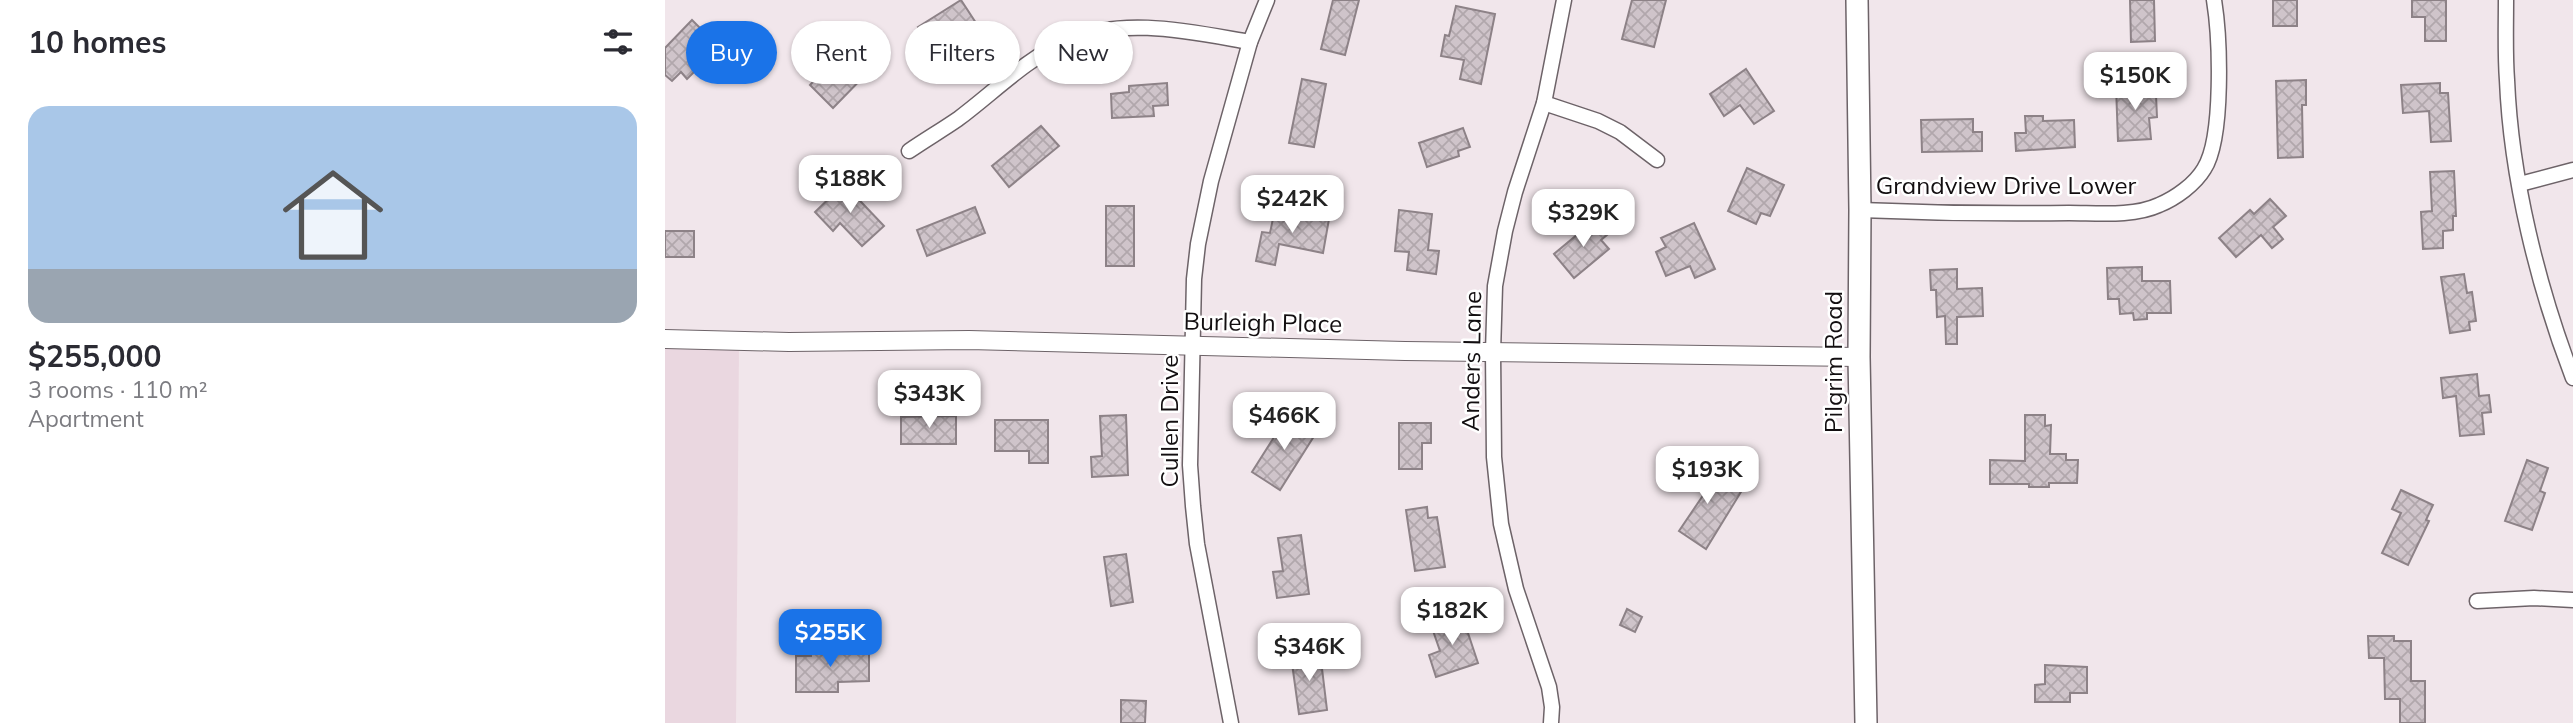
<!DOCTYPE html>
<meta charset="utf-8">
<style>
:root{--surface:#fff;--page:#f7f7f7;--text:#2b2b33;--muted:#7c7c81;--accent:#1a73e8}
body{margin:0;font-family:Mulish,sans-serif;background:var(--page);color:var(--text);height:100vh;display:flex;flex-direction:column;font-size:26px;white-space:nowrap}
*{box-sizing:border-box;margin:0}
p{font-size:23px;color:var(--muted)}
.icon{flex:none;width:38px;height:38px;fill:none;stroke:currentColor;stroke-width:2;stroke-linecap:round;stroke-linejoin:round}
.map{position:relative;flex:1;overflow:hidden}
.details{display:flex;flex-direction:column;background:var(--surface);width:665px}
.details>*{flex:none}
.guide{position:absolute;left:21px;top:21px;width:665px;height:63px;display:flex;gap:14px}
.price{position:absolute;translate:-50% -60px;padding:0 16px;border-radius:14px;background:#fff;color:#222;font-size:23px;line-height:46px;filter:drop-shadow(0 2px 4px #0008)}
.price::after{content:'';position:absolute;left:50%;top:42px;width:21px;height:16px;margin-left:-10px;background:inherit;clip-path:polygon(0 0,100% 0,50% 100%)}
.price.selected{background:var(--accent);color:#fff}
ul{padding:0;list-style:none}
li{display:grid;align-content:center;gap:14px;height:371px;padding:0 28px}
li span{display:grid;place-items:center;height:217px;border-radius:21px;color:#555}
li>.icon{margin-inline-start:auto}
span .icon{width:126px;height:126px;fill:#fffc;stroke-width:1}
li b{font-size:30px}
h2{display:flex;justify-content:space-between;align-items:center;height:84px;padding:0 28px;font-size:30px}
.tag{padding:0 24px;border-radius:32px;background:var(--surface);box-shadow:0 2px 5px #0004;font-size:24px;line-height:63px}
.tag.selected{background:var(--accent);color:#fff}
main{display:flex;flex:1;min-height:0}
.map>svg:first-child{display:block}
.built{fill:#ead7e0}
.building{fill:url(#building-cross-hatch);stroke:#8d8287;stroke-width:2}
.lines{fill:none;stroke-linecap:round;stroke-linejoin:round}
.minor-casing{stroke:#6d6368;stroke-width:17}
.tertiary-casing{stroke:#6d6368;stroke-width:20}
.secondary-casing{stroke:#6d6368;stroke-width:24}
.minor{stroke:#fff;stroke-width:14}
.tertiary{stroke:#fff;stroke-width:18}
.secondary{stroke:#fff;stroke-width:21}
.labels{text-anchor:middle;stroke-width:5;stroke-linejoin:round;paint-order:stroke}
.street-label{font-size:24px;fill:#120e10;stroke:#fff}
</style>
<main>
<section class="details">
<h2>10 homes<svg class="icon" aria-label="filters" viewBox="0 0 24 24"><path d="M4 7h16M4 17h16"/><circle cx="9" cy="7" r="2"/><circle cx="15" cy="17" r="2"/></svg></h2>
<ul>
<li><span style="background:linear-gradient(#a9c7e8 75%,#9aa5b1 0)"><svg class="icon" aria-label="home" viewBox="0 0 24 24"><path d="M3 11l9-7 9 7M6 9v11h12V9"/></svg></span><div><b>$255,000</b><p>3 rooms · 110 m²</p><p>Apartment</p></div></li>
</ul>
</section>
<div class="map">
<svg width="1908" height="723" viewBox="0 0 1908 723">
<defs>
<pattern id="building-cross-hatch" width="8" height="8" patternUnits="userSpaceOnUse" patternTransform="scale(1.75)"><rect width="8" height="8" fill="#cfc4ca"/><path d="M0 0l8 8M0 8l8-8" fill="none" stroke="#b1a7ac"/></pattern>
</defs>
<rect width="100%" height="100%" fill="#f1e6eb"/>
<polygon class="built" points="0,345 74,347 71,723 0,723"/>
<g class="building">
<polygon points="296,0 311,23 267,50 253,27"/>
<polygon points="668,0 694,0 680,55 656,49"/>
<polygon points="967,0 1001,0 989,47 957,39"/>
<polygon points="1465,0 1489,0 1490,41 1466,42"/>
<rect x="1608" y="0" width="24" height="26"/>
<polygon points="1747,0 1781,0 1781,41 1760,41 1760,17 1747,17"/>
<polygon points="791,6 830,14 816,84 795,79 799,60 776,56 780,35 784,36"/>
<polygon points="27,20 47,40 28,59 35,66 22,79 16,72 7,81 0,75 0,48"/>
<polygon points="185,43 209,66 168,108 145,85"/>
<polygon points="1081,69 1109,111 1089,124 1075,105 1059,116 1045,94"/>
<polygon points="637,79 661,84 649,147 624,143"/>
<polygon points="1641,80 1641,105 1637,105 1638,157 1613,158 1611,81"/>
<polygon points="502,83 503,105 488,106 489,116 447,118 446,94 464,92 464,86"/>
<polygon points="1775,83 1775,93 1783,93 1786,141 1766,142 1764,111 1738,113 1736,85"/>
<polygon points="1487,85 1487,95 1491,95 1492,117 1484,118 1486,139 1453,141 1451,86"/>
<polygon points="1360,116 1378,116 1378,121 1409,120 1410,147 1351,151 1350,133 1361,133"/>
<polygon points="1308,119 1308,132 1317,132 1317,151 1257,152 1256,120"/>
<polygon points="376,126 394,146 344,187 327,166"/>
<polygon points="798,128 805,147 793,151 794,156 762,167 754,143"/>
<polygon points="1082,168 1119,185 1105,216 1096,213 1091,224 1063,211"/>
<polygon points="1789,171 1791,216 1788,216 1788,230 1778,231 1778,248 1758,249 1756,212 1767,211 1765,172"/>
<polygon points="179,184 219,226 197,246 175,223 168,231 150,212"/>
<polygon points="1605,199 1621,216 1608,227 1618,239 1607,248 1596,235 1571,257 1554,238 1585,210 1589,214"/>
<rect x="441" y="206" width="28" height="60"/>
<polygon points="310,207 320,233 262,256 252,230"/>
<polygon points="610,209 664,219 658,253 614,244 610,265 591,261 597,232 605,233"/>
<polygon points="734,210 767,214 763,250 774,251 771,274 742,270 744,252 730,251"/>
<polygon points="931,219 943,234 936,240 944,249 909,278 889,254"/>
<polygon points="1029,223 1050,269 1030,278 1025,266 1001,276 991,252 1001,247 996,238"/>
<rect x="0" y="231" width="29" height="26"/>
<polygon points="1477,267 1477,281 1505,281 1506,313 1482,313 1482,319 1469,320 1468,313 1455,314 1454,299 1443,299 1442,268"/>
<polygon points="1292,269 1292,289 1317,288 1318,316 1292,317 1292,344 1281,344 1280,316 1272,317 1271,290 1266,290 1265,270"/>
<polygon points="1799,274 1802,293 1807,292 1811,321 1804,322 1805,330 1785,333 1776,277"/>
<polygon points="1812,374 1814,396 1824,395 1826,412 1817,413 1819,434 1795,436 1791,396 1778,398 1776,378"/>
<polygon points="461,415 463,475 427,477 426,457 437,456 435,416"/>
<polygon points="623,415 651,433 615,490 587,472"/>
<polygon points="1360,415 1380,415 1380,426 1386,425 1385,454 1401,454 1401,460 1413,460 1412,483 1384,483 1384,487 1364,487 1364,484 1325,484 1325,460 1360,461"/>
<polygon points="291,416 291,444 236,444 236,417"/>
<polygon points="330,420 383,420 383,463 364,463 364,451 330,451"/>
<polygon points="734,423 766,423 766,443 757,443 757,469 734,469"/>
<polygon points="1862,460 1883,468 1875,491 1880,493 1867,530 1840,521"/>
<polygon points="1041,468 1041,473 1076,492 1041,549 1014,531 1043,488 1019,490 1017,470"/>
<polygon points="1736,490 1768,505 1761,520 1764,521 1743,565 1717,553 1736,513 1727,509"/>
<polygon points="762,507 763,518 772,517 780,567 750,571 741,510"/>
<polygon points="636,535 644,594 612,598 608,572 618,571 613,538"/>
<polygon points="461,554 468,602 446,606 439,557"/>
<polygon points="962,609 977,617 970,632 955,625"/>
<polygon points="797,615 813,663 771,677 764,655 775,651 766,625"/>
<polygon points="1703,636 1729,636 1729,641 1746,641 1746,681 1760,681 1760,723 1735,723 1735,699 1720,699 1719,658 1704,658"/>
<polygon points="168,644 168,653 204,653 204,681 173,682 173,692 131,692 131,656 146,656 146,645"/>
<polygon points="655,652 662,710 634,714 626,656"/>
<polygon points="1380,665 1422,667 1422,693 1405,693 1405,702 1370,702 1370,685 1380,684"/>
<polygon points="456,700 481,701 480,723 456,723"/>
</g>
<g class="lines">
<defs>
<g id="minor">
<path d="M1841 0C1841 27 1840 54 1842 80 1846 178 1873 287 1908 378"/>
<polyline points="879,103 933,121 955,132 992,160"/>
<path d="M244 151C260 140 277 130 293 119 328 93 361 59 401 41 458 16 526 32 585 42"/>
<polyline points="1855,184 1908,170"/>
<path d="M1195 210C1265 213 1334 214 1404 213 1432 213 1468 217 1494 205 1511 198 1530 184 1539 169 1559 138 1555 37 1549 0"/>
<polyline points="1812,601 1869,598 1908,600"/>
<polyline points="566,723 532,544 528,506 525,465 529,279 533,244 546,181 585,42 602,0"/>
<polyline points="886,723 887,707 884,687 851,589 836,524 829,457 828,352 830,286 840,231 850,192 879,103 899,0"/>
</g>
<polyline id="tertiary" points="0,339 124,342 304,340 740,351 1194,357"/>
<polyline id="secondary" points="1192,0 1195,210 1194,357 1201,723"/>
</defs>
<use href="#minor" class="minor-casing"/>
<use href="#tertiary" class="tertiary-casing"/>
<use href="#secondary" class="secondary-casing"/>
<use href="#minor" class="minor"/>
<use href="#tertiary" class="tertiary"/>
<use href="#secondary" class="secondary"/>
</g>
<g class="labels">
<g class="street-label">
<text x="1341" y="194">Grandview Drive Lower</text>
<text transform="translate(598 323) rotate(1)" y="8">Burleigh Place</text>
<text transform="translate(807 361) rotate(-89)" y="8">Anders Lane</text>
<text transform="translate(1169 362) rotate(-90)" y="8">Pilgrim Road</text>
<text transform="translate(505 421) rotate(-90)" y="8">Cullen Drive</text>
</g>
</g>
</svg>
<b class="price" style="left:1470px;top:112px">$150K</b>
<b class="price" style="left:185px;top:215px">$188K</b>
<b class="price" style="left:627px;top:235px">$242K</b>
<b class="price" style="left:918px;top:249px">$329K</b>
<b class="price" style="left:264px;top:430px">$343K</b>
<b class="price" style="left:619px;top:452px">$466K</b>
<b class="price" style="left:1042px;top:506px">$193K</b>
<b class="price" style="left:787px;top:647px">$182K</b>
<b class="price selected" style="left:165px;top:669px">$255K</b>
<b class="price" style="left:644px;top:683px">$346K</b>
<div class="guide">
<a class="tag selected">Buy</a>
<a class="tag">Rent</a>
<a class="tag">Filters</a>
<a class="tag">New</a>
</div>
</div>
</main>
